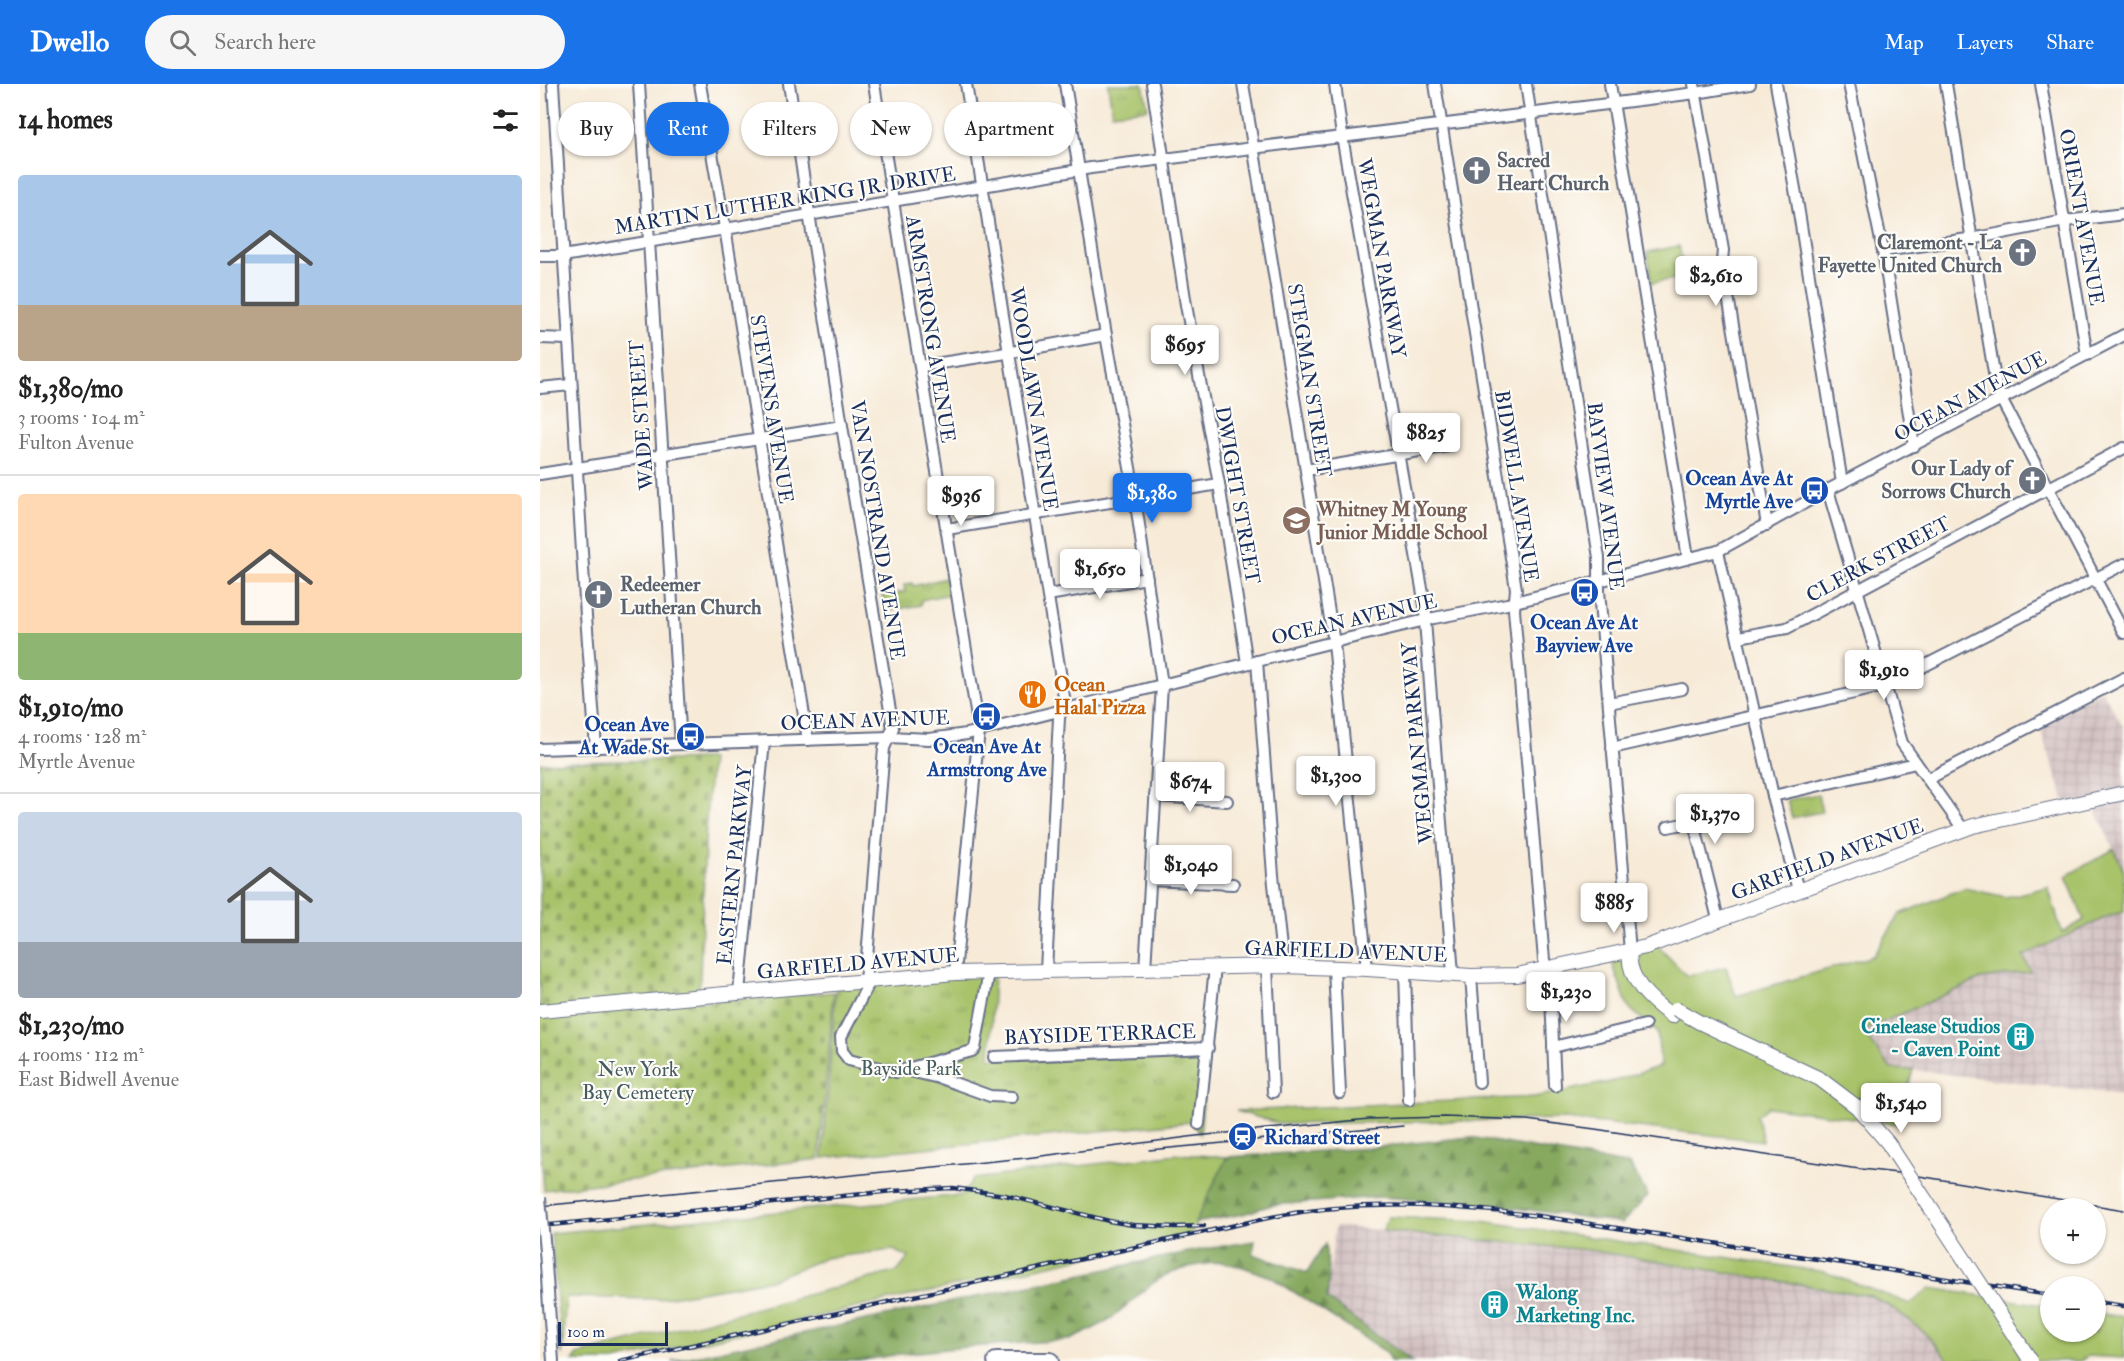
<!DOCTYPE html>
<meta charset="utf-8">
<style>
:root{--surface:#fff;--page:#f6f6f6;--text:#222;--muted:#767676;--line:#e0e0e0;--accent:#1a73e8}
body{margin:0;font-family:"IM FELL Double Pica",serif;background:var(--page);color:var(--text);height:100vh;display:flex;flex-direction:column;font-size:22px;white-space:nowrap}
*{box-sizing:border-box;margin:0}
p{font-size:20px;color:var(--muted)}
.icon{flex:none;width:33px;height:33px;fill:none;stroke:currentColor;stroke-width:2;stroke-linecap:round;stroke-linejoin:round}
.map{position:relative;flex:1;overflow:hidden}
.details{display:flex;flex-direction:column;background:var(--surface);width:540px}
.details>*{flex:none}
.hud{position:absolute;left:18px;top:18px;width:570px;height:54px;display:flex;gap:12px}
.tools{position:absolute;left:1500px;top:1114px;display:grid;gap:12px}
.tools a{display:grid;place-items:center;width:66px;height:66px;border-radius:50%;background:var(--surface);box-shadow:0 2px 4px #0004;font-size:30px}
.scale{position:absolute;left:18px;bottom:15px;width:110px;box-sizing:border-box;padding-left:6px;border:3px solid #1b2f5e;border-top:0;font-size:16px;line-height:21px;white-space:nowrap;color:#1b2f5e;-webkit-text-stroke:4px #fdfcf7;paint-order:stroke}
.price{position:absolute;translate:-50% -51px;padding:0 14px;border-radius:6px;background:#fff;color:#222;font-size:20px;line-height:39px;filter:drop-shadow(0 2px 3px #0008)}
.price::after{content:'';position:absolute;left:50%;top:36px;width:18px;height:14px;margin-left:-9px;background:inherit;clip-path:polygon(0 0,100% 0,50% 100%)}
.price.on{background:var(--accent);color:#fff}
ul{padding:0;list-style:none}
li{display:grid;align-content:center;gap:12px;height:318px;padding:0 18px}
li+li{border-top:2px solid var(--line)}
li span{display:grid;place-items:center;height:186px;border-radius:6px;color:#555}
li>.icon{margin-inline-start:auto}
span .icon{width:108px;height:108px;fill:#fffc;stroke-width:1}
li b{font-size:26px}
h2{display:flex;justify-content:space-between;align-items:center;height:72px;padding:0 18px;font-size:26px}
.tag{padding:0 21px;border-radius:27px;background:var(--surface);box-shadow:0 2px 4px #0004;font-size:21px;line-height:54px}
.tag.on{background:var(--accent);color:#fff}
header{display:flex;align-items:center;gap:36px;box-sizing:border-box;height:84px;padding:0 30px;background:var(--accent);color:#fff}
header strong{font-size:28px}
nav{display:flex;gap:33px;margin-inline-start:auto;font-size:21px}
.search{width:420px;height:54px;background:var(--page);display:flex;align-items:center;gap:15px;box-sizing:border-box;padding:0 21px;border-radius:33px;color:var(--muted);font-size:22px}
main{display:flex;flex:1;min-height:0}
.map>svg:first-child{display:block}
.industrial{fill:url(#industrial-grid)}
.green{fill:#a8c36a;stroke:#627964;stroke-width:1.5}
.forest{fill:url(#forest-firs);stroke:#506c5e;stroke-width:1.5}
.cemetery{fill:url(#cemetery-stones);stroke:#627964;stroke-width:1.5}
.park{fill:url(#park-tufts);stroke:#627964;stroke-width:1.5}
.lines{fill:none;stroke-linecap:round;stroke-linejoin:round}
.minor-casing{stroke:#687088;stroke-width:14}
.major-casing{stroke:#687088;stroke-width:16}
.highway-casing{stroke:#687088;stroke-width:20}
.minor{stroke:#fff;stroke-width:10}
.major{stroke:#fff;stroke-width:14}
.highway{stroke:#fff;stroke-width:16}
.tram{stroke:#1b2f5e;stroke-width:1.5}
.rail-casing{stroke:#1b2f5e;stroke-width:4.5}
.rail{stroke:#fdfcf7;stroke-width:2;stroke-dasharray:7;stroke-linecap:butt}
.minor-bridge-casing{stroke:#687088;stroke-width:14;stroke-linecap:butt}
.major-bridge-casing{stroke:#687088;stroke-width:16;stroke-linecap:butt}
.minor-bridge{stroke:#fff;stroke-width:10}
.major-bridge{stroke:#fff;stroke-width:14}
.labels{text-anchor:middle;stroke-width:4.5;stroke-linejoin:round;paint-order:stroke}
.worship-label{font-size:20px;font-weight:bold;fill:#5b616d;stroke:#fdfcf7;text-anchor:start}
.street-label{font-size:20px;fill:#1b2f5e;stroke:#fdfcf7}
.transit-label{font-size:20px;font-weight:bold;fill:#164399;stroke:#fdfcf7;text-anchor:end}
.education-label{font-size:20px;font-weight:bold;fill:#785e54;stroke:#fdfcf7;text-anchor:start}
.food-label{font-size:20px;font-weight:bold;fill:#c56008;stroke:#fdfcf7;text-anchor:start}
.culture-label{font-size:20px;font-weight:bold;fill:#0d838f;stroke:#fdfcf7;text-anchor:end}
.park-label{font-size:20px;fill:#455b62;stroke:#fdfcf7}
</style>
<header>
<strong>Dwello</strong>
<div class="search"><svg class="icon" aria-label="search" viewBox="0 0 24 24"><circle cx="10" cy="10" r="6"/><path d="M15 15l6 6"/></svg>Search here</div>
<nav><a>Map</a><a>Layers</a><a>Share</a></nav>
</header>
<main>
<section class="details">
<h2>14 homes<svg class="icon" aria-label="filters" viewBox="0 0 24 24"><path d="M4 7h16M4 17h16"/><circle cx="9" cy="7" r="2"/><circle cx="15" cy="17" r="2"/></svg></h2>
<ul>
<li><span style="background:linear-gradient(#a9c7e8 70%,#b9a48a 0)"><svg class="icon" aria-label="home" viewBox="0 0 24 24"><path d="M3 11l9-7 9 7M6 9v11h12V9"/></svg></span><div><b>$1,380/mo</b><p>3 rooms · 104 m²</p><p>Fulton Avenue</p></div></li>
<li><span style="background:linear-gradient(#ffd9b3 75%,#8fb573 0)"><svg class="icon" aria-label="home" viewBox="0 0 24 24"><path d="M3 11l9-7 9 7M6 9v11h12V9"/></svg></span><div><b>$1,910/mo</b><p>4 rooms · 128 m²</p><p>Myrtle Avenue</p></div></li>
<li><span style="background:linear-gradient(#c9d6e8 70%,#9aa5b1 0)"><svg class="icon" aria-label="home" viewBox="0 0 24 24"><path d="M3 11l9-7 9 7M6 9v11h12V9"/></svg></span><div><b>$1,230/mo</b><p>4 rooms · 112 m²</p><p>East Bidwell Avenue</p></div></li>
</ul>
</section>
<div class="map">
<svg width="1584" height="1277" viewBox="0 0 1584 1277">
<defs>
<pattern id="industrial-grid" width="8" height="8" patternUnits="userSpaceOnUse" patternTransform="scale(1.5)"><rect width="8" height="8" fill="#d2bfc0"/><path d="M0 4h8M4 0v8" fill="none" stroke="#b4a4a7"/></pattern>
<pattern id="forest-firs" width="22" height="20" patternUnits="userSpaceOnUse" patternTransform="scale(1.5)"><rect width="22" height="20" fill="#86a95e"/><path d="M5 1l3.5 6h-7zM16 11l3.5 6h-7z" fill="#6d8a51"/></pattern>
<pattern id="cemetery-stones" width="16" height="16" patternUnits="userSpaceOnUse" patternTransform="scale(1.5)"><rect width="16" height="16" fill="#a8c36a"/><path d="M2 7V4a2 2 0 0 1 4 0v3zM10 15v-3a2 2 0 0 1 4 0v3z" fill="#889f5a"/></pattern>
<pattern id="park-tufts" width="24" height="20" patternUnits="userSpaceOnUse" patternTransform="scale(1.5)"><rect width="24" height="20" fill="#a8c36a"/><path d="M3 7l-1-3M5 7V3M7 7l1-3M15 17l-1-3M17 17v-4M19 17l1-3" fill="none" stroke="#889f5a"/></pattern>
</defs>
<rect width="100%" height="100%" fill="#fdfcf7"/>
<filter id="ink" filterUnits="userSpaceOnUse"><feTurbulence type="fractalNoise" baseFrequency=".0167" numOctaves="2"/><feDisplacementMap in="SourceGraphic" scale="12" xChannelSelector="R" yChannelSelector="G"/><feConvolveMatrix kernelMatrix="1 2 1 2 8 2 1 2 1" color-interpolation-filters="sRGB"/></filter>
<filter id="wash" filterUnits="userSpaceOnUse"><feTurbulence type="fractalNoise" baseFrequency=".008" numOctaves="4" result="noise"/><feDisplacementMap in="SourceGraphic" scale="24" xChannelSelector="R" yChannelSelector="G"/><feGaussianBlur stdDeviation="1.35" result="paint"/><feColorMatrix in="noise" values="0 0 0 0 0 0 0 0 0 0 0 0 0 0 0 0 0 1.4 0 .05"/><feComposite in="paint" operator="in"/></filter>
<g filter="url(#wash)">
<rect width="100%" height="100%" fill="#f7ead7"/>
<g class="industrial">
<polygon points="1562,606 1584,644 1584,787 1552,718 1527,723 1498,639"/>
<polygon points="1584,828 1584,1011 1373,986 1351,985 1322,947 1441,895 1491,888 1483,873 1569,832"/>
<polygon points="795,1142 1048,1166 1331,1212 1352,1222 1372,1237 1390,1253 1409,1277 872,1277 787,1215"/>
</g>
<g class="green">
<polygon points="1574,765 1584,787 1584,828 1569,832 1483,872 1491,888 1441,895 1322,947 1351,985 1373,986 1358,1040 1228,1023 1217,1032 1223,1057 1026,1035 741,1040 696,1027 994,1013 1075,997 1121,982 1117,948 1088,923 1070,873 1117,861 1147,892 1186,883 1196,912 1333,872 1360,830 1424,804 1466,813 1508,803 1522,849 1544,836 1526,792"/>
<polygon points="638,1070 687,1073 651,1150 74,1277 33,1277 38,1271 358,1187 369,1173 353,1166 285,1174 230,1196 119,1215 26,1213 22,1271 11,1149 423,1111 433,1095"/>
<path d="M848 1133 942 1137 1285 1188 1370 1220 1390 1204 1510 1222V1248H1556V1229L1584 1233V1274L1548 1272 1540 1277H1409C1388 1248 1362 1228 1331 1212L1048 1166 843 1147Z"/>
</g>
<g class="forest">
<polygon points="930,1053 1090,1081 1108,1112 1082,1139 961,1122 841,1113 732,1121 703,1130 655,1139 687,1073 829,1064"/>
<polygon points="715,1157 713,1170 767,1189 785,1160 789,1192 787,1215 872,1277 850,1277 846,1268 731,1193 703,1183 680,1178 653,1182 630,1189 613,1199 572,1234 551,1246 529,1256 427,1263 360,1270 318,1277 131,1277 653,1167"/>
</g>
<polygon class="cemetery" points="171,675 166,736 159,918 294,908 279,1075 4,1106 0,1058 0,679"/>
<g class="park">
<polygon points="568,0 603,0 608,25 572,29"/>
<polygon points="1139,162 1146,193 1112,199 1107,168"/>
<polygon points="407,494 410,510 381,516 381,521 345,527 342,511 365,508 364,501 372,499 373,502"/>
<polygon points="1278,710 1282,728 1252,734 1247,716"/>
<polygon points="454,889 450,974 668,966 660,1050 652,1038 282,1074 296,904"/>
</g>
</g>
<g filter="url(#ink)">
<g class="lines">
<defs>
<g id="minor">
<polyline points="13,0 46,532 56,664"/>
<polyline points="99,0 141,660"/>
<polyline points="160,0 185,144 268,656"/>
<polyline points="249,0 302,342 353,644 344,664 325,898"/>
<polyline points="334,0 439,646 415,889"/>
<polyline points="426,0 524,613 519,634 506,886"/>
<polyline points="525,0 566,251 594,406 622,601 605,885"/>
<polyline points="612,0 646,221 679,400 707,579"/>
<polyline points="703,0 794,559 827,885"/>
<polyline points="795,0 802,52 886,527 885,537 913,890"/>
<polyline points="895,0 976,505 974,526 1004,876 1010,892 1015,1002"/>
<polyline points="986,0 1059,474 1059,507 1090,867"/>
<polyline points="1070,0 1148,474"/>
<polyline points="1154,0 1183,166 1182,177 1227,441"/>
<polyline points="1236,0 1257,116 1302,399"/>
<polyline points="1309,0 1343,167 1374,362"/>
<polyline points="1406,0 1456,301 1461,315 1584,549"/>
<polyline points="1501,0 1547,271"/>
<polyline points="1343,167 1442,153 1525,137 1584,130"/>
<polyline points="0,172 23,172 551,84 1156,9 1210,0"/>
<polyline points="0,254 28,255"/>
<polyline points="381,282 460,270 566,251"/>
<polyline points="0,304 31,301"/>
<polyline points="766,386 909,362"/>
<polyline points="0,390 302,342"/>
<polyline points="1288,406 1362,659 1423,745"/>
<polyline points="407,445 679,400"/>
<polyline points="1178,467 1233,712 1258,806"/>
<polyline points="508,511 607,494"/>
<polyline points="1199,553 1247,544 1584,364"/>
<polyline points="717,577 733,791 743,882"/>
<polyline points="1069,619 1142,605"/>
<polyline points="1072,664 1345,602 1584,480"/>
<polyline points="0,665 349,653 389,655 427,650 785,560 894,534 967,520 1178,467 1288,406 1584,251"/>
<polyline points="1388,695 1584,594"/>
<polyline points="615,712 687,717"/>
<polyline points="1233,712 1376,679"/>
<polyline points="1128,743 1148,739 1155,743 1178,835"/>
<polyline points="610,796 693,800"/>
<polyline points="727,882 733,1008"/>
<polyline points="794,884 800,1009"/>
<polyline points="865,887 869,1016"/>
<polyline points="931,892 939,998"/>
<polyline points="330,897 301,953 302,967 309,976 356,988 432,967 435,964 449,888"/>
<polyline points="199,908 224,658"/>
<polyline points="1013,963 1105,941"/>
<polyline points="454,973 668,964"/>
<polyline points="366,986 403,995 450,1012 472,1013"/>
<polyline points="659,1040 675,883"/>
<polyline points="5,1167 13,1277"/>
</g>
<g id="major">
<path d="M1090 867C1086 895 1111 917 1132 932"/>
<polyline points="0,927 415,889 743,882 827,885 931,892 977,891 1106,863 1433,742 1584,709"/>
</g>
<polyline id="highway" points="456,1277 510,1277"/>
</defs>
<use href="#minor" class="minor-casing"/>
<use href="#major" class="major-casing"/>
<use href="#highway" class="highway-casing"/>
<use href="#minor" class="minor"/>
<use href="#major" class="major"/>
<use href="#highway" class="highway"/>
<g class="tram">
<polyline points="609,1066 863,1042"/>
<polyline points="0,1122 486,1074 656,1052 829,1035 904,1033 987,1036 1055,1045 1312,1084 1367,1090 1584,1126"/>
</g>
<defs>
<g id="rail">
<polyline points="0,1142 353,1107 413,1104 465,1111 569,1137 593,1141 635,1143 664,1142"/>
<polyline points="1556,1218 1584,1222"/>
<path d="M80 1277 732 1133C822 1115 909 1121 999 1132L1510 1211"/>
</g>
</defs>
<use href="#rail" class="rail-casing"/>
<use href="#rail" class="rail"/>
<defs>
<polyline id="minor-bridge" points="0,1114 5,1167"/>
<polyline id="major-bridge" points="1136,925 1159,938 1280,995 1317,1023 1348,1059 1491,1277"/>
</defs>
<use href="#minor-bridge" class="minor-bridge-casing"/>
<use href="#major-bridge" class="major-bridge-casing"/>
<use href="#minor-bridge" class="minor-bridge"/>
<use href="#major-bridge" class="major-bridge"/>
</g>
</g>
<defs>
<symbol id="church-disc" viewBox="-11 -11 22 22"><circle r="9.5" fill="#6b7280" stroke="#fdfcf7"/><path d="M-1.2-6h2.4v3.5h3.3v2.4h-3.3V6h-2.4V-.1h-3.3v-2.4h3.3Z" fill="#fff"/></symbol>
<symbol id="bus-disc" viewBox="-11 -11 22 22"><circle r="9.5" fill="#1a4fb4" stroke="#fdfcf7"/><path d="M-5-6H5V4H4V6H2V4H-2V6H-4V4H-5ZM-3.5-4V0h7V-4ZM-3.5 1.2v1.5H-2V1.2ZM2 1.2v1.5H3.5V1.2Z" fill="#fff"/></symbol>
<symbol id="school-disc" viewBox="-11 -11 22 22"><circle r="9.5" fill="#8d6e63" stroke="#fdfcf7"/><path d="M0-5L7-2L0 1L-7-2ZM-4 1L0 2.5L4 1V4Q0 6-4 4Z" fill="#fff"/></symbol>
<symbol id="restaurant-disc" viewBox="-11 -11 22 22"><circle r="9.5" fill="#e8710a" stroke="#fdfcf7"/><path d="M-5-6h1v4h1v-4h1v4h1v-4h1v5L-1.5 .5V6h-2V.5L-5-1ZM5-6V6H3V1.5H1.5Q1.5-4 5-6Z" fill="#fff"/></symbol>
<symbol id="building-disc" viewBox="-11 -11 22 22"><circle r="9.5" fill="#0f9aa8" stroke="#fdfcf7"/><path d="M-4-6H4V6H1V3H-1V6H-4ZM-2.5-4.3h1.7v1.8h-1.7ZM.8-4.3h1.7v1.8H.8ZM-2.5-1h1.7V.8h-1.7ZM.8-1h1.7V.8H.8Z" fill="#fff"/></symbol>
<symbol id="station-disc" viewBox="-11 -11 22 22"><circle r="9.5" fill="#1a4fb4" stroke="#fdfcf7"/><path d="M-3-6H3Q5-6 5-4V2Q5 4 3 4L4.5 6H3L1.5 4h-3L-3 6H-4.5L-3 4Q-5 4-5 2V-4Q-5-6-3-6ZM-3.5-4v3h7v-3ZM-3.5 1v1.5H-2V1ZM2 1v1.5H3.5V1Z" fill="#fff"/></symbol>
</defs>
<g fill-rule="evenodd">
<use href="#church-disc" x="920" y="70" width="33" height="33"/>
<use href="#church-disc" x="1466" y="152" width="33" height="33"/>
<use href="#church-disc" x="1476" y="380" width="33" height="33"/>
<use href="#bus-disc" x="1258" y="390" width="33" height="33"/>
<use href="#school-disc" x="740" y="420" width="33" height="33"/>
<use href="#bus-disc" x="1028" y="492" width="33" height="33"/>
<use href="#church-disc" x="42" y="494" width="33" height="33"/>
<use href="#restaurant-disc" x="476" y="594" width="33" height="33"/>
<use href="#bus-disc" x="430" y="616" width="33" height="33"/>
<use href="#bus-disc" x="134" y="636" width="33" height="33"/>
<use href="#building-disc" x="1464" y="936" width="33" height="33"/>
<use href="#station-disc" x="686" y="1036" width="33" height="33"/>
<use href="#building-disc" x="938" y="1204" width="33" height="33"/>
</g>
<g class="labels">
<g class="worship-label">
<text x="957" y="83">Sacred<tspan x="957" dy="23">Heart Church</tspan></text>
<text x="1462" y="165" text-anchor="end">Claremont - La<tspan x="1462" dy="23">Fayette United Church</tspan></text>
<text x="1471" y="391" text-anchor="end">Our Lady of<tspan x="1471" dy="23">Sorrows Church</tspan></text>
<text x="80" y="507">Redeemer<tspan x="80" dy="23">Lutheran Church</tspan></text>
</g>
<g class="street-label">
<text transform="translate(245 116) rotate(-9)" y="7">MARTIN LUTHER KING JR. DRIVE</text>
<text transform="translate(1542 133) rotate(80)" y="7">ORIENT AVENUE</text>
<text transform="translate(842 174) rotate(80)" y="7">WEGMAN PARKWAY</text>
<text transform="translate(391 245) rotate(81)" y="7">ARMSTRONG AVENUE</text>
<text transform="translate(770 296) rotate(81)" y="7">STEGMAN STREET</text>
<text transform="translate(1430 312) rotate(-28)" y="7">OCEAN AVENUE</text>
<text transform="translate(494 315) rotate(81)" y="7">WOODLAWN AVENUE</text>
<text transform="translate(232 325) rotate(81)" y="7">STEVENS AVENUE</text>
<text transform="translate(101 331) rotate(-94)" y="7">WADE STREET</text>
<text transform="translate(977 402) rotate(81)" y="7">BIDWELL AVENUE</text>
<text transform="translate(698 411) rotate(80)" y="7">DWIGHT STREET</text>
<text transform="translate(1066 412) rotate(83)" y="7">BAYVIEW AVENUE</text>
<text transform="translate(338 446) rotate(81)" y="7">VAN NOSTRAND AVENUE</text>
<text transform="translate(1338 475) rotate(-28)" y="7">CLERK STREET</text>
<text transform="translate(814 535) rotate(-13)" y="7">OCEAN AVENUE</text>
<text transform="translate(325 636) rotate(-2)" y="7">OCEAN AVENUE</text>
<text transform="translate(877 659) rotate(-95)" y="7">WEGMAN PARKWAY</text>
<text transform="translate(1287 775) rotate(-20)" y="7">GARFIELD AVENUE</text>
<text transform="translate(194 781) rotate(-84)" y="7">EASTERN PARKWAY</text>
<text transform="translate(806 867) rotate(2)" y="7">GARFIELD AVENUE</text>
<text transform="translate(318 879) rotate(-5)" y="7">GARFIELD AVENUE</text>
<text transform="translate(560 950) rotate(-2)" y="7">BAYSIDE TERRACE</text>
</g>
<g class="transit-label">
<text x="1253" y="401">Ocean Ave At<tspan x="1253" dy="23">Myrtle Ave</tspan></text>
<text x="1044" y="545" text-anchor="middle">Ocean Ave At<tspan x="1044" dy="23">Bayview Ave</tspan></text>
<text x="129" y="647">Ocean Ave<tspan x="129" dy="23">At Wade St</tspan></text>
<text x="447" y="669" text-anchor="middle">Ocean Ave At<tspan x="447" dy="23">Armstrong Ave</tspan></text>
<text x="724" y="1060" text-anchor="start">Richard Street</text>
</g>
<g class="education-label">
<text x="777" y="432">Whitney M Young<tspan x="777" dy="23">Junior Middle School</tspan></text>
</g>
<g class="food-label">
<text x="514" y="607">Ocean<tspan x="514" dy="23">Halal Pizza</tspan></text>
</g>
<g class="culture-label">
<text x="1460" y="949">Cinelease Studios<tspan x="1460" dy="23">- Caven Point</tspan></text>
<text x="976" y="1215" text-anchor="start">Walong<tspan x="976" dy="23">Marketing Inc.</tspan></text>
</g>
<g class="park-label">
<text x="371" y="991">Bayside Park</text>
<text x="98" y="992">New York<tspan x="98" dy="23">Bay Cemetery</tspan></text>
</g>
</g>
</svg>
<div class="tools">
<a>+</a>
<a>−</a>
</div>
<div class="scale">100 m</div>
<b class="price" style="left:1176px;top:223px">$2,610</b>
<b class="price" style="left:645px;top:292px">$695</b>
<b class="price" style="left:886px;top:380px">$825</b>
<b class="price on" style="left:612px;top:440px">$1,380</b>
<b class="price" style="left:421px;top:443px">$936</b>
<b class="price" style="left:560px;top:516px">$1,650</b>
<b class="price" style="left:1344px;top:617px">$1,910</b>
<b class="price" style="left:796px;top:723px">$1,300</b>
<b class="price" style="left:650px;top:729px">$674</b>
<b class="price" style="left:1175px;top:761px">$1,370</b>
<b class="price" style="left:651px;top:812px">$1,040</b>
<b class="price" style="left:1074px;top:850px">$885</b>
<b class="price" style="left:1026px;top:939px">$1,230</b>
<b class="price" style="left:1361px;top:1050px">$1,540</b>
<div class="hud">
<a class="tag">Buy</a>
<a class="tag on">Rent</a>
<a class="tag">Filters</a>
<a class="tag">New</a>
<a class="tag">Apartment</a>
</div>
</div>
</main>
